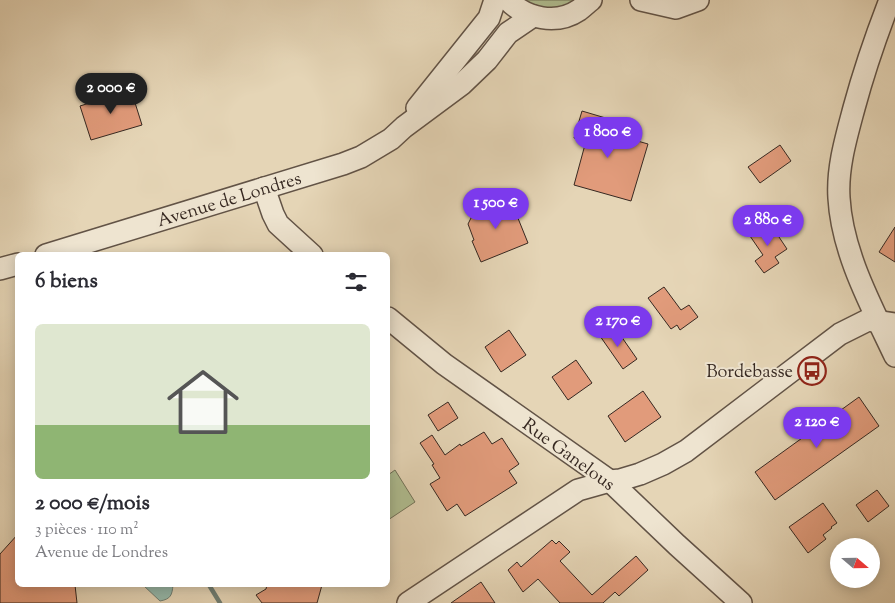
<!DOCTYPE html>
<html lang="fr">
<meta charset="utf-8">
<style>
:root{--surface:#fff;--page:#f7f7f7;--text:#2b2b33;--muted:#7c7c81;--accent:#7c3aed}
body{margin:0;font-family:"Sorts Mill Goudy",serif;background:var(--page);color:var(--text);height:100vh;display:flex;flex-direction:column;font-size:19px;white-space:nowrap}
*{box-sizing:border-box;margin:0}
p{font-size:16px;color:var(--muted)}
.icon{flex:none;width:28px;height:28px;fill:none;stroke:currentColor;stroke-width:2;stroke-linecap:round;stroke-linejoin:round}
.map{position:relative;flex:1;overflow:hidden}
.side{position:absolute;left:15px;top:252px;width:375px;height:335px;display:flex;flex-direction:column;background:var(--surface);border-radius:8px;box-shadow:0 2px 12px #0003}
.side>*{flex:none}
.needle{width:32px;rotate:110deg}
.fabs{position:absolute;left:830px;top:538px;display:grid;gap:10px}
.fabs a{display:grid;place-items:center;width:50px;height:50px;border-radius:50%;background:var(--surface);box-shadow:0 2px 12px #0003;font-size:25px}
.price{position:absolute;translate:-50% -42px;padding:0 11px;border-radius:18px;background:var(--accent);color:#fff;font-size:16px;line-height:32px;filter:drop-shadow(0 1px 2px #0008)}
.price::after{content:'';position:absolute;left:50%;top:30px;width:15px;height:11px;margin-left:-8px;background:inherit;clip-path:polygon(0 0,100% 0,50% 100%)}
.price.active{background:#222;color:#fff}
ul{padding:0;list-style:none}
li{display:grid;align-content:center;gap:10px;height:265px;padding:0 20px}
li span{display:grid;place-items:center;height:155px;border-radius:8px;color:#555}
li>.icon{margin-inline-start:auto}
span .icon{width:90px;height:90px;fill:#fffc;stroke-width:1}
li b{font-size:21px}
h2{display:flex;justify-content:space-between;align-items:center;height:60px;padding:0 20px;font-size:21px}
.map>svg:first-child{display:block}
.green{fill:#b0be91;stroke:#737359}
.water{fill:#96b9ab;stroke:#707f74}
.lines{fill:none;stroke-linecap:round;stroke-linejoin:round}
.stream{stroke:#707f74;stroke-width:4.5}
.building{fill:#e19b7b;stroke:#362821}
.minor-casing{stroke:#625346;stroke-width:24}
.minor{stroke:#eee4d0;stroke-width:21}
.labels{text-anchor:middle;stroke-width:4;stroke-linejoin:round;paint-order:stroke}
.street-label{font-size:18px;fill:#362821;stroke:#eee4d0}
.poi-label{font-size:18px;fill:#362821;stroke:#eee4d0;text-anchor:end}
</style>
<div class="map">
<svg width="895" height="603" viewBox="0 0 895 603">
<rect width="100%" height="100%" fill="#e5d5b6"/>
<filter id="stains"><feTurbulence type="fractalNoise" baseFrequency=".004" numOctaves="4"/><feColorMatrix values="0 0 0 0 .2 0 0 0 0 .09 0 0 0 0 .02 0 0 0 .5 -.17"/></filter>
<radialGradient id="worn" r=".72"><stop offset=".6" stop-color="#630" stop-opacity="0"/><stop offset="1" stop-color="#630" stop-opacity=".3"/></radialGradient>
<g class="green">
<path d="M519 0H576C549 14 546 12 519 0Z"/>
<polygon points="395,470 415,502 388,520 388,475"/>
</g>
<path class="water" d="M143 585H173C172 595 171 599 160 601Z"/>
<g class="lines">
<polyline class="stream" points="209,585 220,603"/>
</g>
<g class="building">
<polygon points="131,90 142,125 91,140 80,106"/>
<polygon points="582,111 609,119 606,132 648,144 631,201 574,185 586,141 574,138"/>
<polygon points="780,145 791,161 760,183 748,167"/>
<polygon points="509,196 528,243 481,262 472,241 474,240 468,224 471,218 473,213 489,206 488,205"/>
<polygon points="769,222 787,249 775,257 779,263 764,273 755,261 763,255 750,236"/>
<polygon points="895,227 895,262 879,252"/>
<polygon points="664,287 681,310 689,305 698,317 680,330 677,325 671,329 648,298"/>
<polygon points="614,326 637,359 623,369 600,336"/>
<polygon points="509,330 526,355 501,372 485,347"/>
<polygon points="576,360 592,383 568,400 552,377"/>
<polygon points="643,391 661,417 625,442 608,416"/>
<polygon points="859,397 879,426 775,500 755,472"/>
<polygon points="448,402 458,418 438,431 428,415"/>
<polygon points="484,432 492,444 502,438 513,455 519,464 509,471 517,483 465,516 457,504 447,511 430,484 440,478 432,465 434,464 420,443 432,435 445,455 460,444 461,446"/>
<polygon points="877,490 889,506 868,522 856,505"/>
<polygon points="823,503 837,523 831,527 832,528 823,535 826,539 808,553 789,527"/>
<polygon points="18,534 18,585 75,585 77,603 0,603 0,554"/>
<polygon points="552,540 556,544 559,541 570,552 560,561 592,595 636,556 648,570 619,596 615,592 603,603 560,603 538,579 523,592 508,570 517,562 521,567"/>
<polygon points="481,582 495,603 451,603"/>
<polygon points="267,585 322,585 317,603 262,603 256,595 266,589"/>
</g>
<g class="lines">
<defs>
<g id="minor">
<path d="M508 0C526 19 557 25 579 10 583 7 587 3 591 0"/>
<polyline points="641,0 676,8 698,0"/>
<path d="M890 0C876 36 864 71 854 108 846 138 837 168 839 198 842 253 872 307 895 356"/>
<polyline points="417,108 489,18 495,0"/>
<polyline points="264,188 273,214 278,224 312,255"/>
<polyline points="46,255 343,164 361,157 391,139 404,127 462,84 487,60 508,33 533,16"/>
<polyline points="0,269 18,264"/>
<polyline points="388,318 444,364 610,481 677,545 741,603"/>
<polyline points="408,603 578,490 610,481 620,480 640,474 663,464 686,451 840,334 868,320 895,324"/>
</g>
</defs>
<use href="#minor" class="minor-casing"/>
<use href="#minor" class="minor"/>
</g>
<defs>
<symbol id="bus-ring" viewBox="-11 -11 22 22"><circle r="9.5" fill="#eee4d0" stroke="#8f2418" stroke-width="1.5"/><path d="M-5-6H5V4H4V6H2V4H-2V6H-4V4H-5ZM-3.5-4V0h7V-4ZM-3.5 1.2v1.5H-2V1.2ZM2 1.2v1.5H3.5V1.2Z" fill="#8f2418"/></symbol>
</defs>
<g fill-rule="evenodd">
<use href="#bus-ring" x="796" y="355" width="32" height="32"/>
</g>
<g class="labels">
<g class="street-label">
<text transform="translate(229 199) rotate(-17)" y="6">Avenue de Londres</text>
<text transform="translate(569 454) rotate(36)" y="6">Rue Ganelous</text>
</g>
<g class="poi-label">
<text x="793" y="377">Bordebasse</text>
</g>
</g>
<rect width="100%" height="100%" filter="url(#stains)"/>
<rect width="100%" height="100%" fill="url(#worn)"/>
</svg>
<div class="fabs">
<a><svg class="needle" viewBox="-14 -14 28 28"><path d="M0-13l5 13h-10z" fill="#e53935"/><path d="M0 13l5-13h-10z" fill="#7c7c81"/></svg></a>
</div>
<b class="price active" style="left:111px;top:115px">2 000 €</b>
<b class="price" style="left:608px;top:159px">1 800 €</b>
<b class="price" style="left:496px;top:230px">1 500 €</b>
<b class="price" style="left:768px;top:247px">2 880 €</b>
<b class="price" style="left:618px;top:348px">2 170 €</b>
<b class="price" style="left:817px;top:449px">2 120 €</b>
<section class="side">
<h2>6 biens<svg class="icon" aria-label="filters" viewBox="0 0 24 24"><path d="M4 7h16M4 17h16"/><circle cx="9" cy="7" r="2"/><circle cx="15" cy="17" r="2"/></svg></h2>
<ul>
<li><span style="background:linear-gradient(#dfe7d0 65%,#8fb573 0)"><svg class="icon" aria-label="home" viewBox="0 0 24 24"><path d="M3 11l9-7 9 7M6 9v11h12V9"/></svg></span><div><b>2 000 €/mois</b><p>3 pièces · 110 m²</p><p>Avenue de Londres</p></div></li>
</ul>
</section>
</div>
